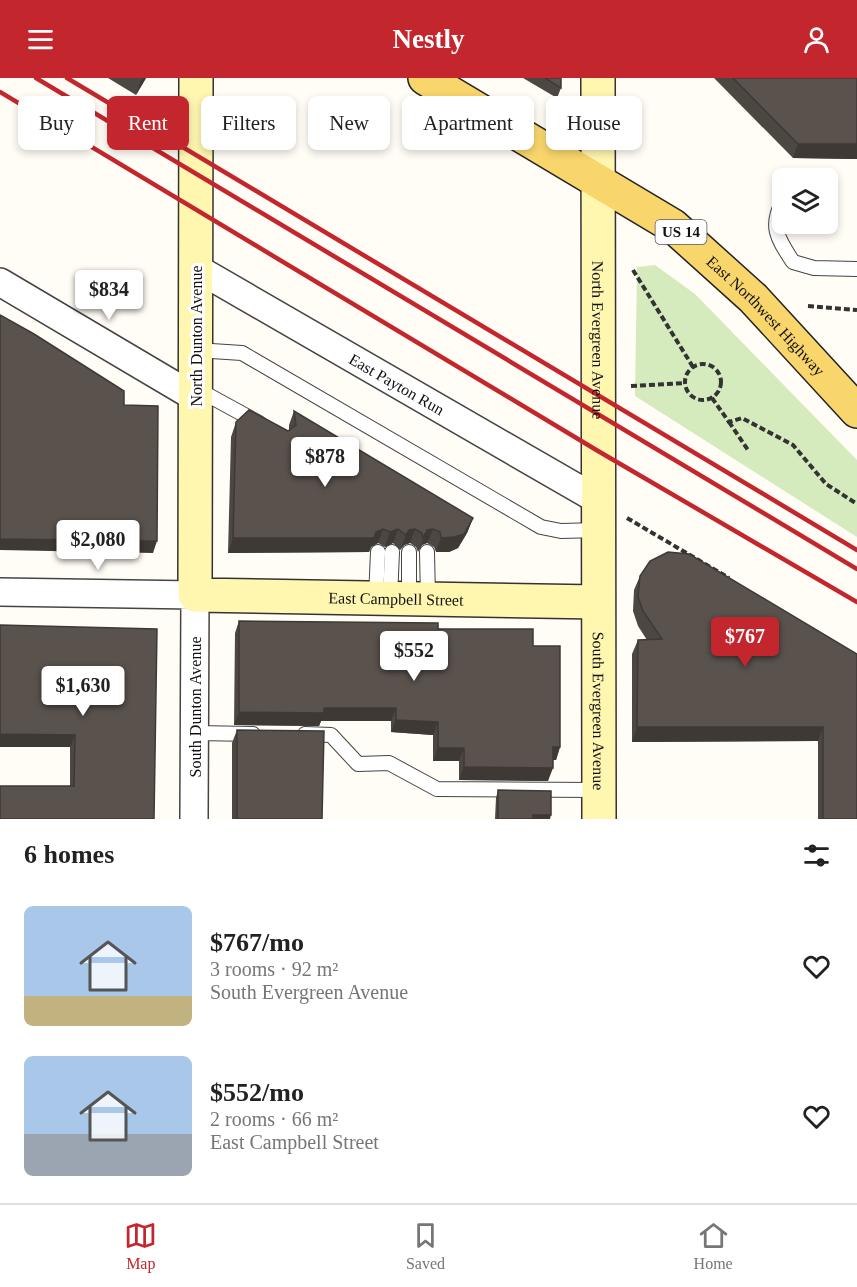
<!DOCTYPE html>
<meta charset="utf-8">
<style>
:root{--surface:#fff;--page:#f6f6f6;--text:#222;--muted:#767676;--line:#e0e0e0;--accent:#c4262e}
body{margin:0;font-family:Georgia,serif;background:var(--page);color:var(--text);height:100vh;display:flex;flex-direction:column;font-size:22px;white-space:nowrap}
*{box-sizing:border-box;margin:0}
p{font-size:20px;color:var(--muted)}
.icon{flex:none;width:33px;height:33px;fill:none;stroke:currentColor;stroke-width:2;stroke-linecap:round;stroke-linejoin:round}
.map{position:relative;height:741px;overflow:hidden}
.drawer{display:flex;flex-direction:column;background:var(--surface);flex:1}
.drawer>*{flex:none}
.guide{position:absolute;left:18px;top:18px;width:822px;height:54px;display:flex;gap:12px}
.controls{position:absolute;left:772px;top:90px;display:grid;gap:12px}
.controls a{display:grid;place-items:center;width:66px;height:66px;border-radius:9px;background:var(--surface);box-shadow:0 3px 9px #0003;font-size:30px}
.price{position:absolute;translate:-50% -51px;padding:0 14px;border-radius:6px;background:#fff;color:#222;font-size:20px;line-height:39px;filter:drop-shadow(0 2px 3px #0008)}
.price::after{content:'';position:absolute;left:50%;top:36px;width:18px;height:14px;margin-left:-9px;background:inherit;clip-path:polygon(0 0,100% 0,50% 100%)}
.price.active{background:var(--accent);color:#fff}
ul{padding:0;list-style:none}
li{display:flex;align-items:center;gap:18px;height:150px;padding:0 24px}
li span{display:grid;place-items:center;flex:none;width:168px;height:120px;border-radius:9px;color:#555}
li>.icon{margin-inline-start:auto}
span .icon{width:72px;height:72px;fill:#fffc;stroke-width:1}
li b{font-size:26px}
h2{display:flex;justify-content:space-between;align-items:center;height:72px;padding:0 24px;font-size:26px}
.chip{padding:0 21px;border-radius:9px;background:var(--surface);box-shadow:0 3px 9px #0003;font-size:21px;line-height:54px}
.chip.active{background:var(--accent);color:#fff}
header{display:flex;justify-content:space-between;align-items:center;height:78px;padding:0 24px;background:var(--accent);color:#fff;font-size:27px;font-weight:800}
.tab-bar{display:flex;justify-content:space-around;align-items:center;height:84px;border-top:2px solid var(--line);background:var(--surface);font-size:16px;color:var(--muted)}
.tab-bar a{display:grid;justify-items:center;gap:3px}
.tab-bar .active{color:var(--accent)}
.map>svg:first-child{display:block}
.green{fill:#d5ebbd}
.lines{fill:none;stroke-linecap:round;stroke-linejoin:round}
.lane-casing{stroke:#444;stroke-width:16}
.street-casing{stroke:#444;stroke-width:30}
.secondary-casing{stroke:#333;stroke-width:36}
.primary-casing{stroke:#222;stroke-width:36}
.path{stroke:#333;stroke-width:4;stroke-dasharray:6 3;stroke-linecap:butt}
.lane{stroke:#fff;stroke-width:14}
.street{stroke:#fff;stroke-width:27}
.secondary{stroke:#fff6b0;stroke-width:33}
.primary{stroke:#f9d66b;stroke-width:33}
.rail{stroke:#c4262e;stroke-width:4.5}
.wall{fill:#4d4742}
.shaded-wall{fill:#3f3936}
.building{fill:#5a524d;stroke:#3f3936;stroke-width:1.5}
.labels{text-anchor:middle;stroke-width:6;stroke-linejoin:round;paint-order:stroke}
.shield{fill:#fff;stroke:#585858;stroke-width:1.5}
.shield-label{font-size:15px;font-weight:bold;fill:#111}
.street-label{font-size:16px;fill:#111;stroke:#fff}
</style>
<header><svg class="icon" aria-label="menu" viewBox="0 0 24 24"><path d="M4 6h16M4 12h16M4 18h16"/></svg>Nestly<svg class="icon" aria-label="person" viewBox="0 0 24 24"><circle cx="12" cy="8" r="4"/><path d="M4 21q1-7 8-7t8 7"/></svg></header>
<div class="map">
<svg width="857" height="741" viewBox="0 0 857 741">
<rect width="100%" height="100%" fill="#fffdf5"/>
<polygon class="green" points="655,187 695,216 857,382 857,459 635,318 637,189"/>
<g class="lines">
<defs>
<g id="lane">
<path d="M783 123C769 149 778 161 793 184L814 190 857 191"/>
<polyline points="196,272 242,275 541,449 561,453 598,452"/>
<polyline points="197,311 259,345"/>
<polyline points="409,474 409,520"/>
<polyline points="427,474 428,520"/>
<polyline points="376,520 378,474"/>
<polyline points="390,520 392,474"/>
<polyline points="195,655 253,656"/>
<polyline points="305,656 331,657 358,686 389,685 437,711 599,712"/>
</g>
<g id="street">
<path id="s1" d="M196 190 598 422"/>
<polyline points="0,204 196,320"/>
<polyline points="0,514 195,517 194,741"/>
</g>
<g id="secondary">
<path id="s2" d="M196 0 195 517 598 524"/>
<path id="s3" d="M598 0 599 741"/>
</g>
<g id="primary">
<path id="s4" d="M425 0 673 148 753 220 857 333"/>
</g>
</defs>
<use href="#lane" class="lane-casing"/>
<use href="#street" class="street-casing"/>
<use href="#secondary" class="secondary-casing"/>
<use href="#primary" class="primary-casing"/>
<g class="path">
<polyline points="633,192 693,289"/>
<polyline points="808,228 857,232"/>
<circle cx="703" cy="304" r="18"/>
<polyline points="631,308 685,305"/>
<polyline points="712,320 729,344 742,340 793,367 826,406 857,426"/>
<polyline points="729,344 748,372"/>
<polyline points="627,440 729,500"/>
</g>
<use href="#lane" class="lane"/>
<use href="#street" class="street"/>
<use href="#secondary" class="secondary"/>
<use href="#primary" class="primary"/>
<g class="rail">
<polyline points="36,0 857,491"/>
<polyline points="67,0 857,472"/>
<polyline points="0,14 598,373 857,524"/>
</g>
</g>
<g class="wall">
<polygon points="108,0 146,0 136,17"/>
<polygon points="523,0 561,0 561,10 557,20"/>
<polygon points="714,0 857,0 857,81 793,80"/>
<polygon points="294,333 473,440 467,455 458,470 449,474 436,474 434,469 427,465 422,467 418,474 416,469 410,465 404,467 400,472 393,465 385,469 378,465 371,469 369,474 228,475 231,359 236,344 288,353 289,352 289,347"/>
<polygon points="640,498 857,576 857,741 818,741 818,663 632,664 632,576 638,562 647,562 638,548 633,533 634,512"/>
<polygon points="239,543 438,551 533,568 560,669 556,682 553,682 548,703 459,702 459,683 433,683 433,657 391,654 391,643 321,643 319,648 234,647 235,555"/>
<polygon points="0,547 154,741 70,708 70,669"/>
<polygon points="237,652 322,741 232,741 232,665"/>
<polygon points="498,712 550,741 495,741 496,720"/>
</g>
<g class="shaded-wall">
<polygon points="143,0 146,0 136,17 141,2"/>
<polygon points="798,66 857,66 857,81 793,80"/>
<polygon points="473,440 467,455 458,470 449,474 436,474 441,460"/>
<polygon points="383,451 378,465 371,469 369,474 228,475 233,460"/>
<polygon points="398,451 393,465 385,469 390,454"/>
<polygon points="415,451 410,465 404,467 400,472 406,457 409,452"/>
<polygon points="433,451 427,465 422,467 418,474 427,452"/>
<polygon points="0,461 157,463 153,475 0,472"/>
<polygon points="324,630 396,630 391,643 321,643 319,648 234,647 239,634"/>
<polygon points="396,642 438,644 433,657 391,654"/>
<polygon points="637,649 823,649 818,663 632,664"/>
<polygon points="0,656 75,657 70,669 0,669"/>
<polygon points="553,669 560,669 556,682 548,682"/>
<polygon points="438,670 464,670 459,683 433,683"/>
<polygon points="464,689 553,690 548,703 459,702"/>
<polygon points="533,737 551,737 550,741 532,741"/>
</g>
<g class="building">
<polygon points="545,0 561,0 561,10"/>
<polygon points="733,0 857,0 857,66 798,66"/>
<polygon points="0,237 34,256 124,313 124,327 158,328 157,463 0,461"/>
<polygon points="249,332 288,353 296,347 294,333 473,440 464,456 454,459 441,460 440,454 433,451 427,452 423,460 422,455 415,451 409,452 406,457 398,451 390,454 383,451 376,454 374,460 233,460 236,344"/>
<polygon points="668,474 689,476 857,576 857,741 823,741 823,649 637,649 638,562 662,561 643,533 638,519 640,498 650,483"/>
<polygon points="239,543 438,545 438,551 533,551 533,568 560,568 560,669 553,669 553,690 464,689 464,670 438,670 438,644 396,642 396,630 324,630 324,635 239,634"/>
<polygon points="0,547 157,551 154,741 0,741 0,708 74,708 75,657 0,656"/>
<polygon points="237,652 324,653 322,741 237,741"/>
<polygon points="498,712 551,713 551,737 533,737 533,741 498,741"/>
</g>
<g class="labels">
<rect class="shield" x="655.5" y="142" width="51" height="24" rx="4.5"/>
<g class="shield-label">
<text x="681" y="159">US 14</text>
</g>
<g class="street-label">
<text dy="6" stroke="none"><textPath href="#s4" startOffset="418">East Northwest Highway</textPath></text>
<text transform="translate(196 258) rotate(-90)" y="6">North Dunton Avenue</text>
<text dy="6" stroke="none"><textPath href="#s3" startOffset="262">North Evergreen Avenue</textPath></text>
<text dy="6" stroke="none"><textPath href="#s1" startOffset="232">East Payton Run</textPath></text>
<text dy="6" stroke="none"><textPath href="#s2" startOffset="718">East Campbell Street</textPath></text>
<text transform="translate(195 629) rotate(-90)" y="6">South Dunton Avenue</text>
<text dy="6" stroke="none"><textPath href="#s3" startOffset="633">South Evergreen Avenue</textPath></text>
</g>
</g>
</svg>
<div class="controls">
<a><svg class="icon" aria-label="layers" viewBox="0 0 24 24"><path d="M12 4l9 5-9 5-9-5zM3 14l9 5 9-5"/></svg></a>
</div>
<b class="price" style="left:109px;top:243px">$834</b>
<b class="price" style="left:325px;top:410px">$878</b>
<b class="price" style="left:98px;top:493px">$2,080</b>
<b class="price active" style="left:745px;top:590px">$767</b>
<b class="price" style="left:414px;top:604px">$552</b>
<b class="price" style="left:83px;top:639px">$1,630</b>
<div class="guide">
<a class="chip">Buy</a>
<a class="chip active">Rent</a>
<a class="chip">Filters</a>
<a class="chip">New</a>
<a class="chip">Apartment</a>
<a class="chip">House</a>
</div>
</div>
<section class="drawer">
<h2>6 homes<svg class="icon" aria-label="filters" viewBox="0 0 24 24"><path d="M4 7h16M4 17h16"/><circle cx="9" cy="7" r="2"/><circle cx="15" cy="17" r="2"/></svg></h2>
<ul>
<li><span style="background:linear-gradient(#a9c7e8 75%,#c2b280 0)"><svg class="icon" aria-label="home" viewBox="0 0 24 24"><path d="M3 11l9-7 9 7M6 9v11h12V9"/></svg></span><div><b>$767/mo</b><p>3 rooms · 92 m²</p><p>South Evergreen Avenue</p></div><svg class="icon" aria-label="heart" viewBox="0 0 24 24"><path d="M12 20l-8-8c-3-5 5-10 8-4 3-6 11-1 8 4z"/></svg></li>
<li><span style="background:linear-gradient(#a9c7e8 65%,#9aa5b1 0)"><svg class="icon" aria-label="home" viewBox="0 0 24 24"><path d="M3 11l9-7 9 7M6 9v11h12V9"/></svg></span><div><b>$552/mo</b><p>2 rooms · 66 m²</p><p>East Campbell Street</p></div><svg class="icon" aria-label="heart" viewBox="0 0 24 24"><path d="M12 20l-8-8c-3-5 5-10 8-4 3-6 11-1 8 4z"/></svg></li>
</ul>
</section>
<nav class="tab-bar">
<a class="active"><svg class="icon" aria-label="map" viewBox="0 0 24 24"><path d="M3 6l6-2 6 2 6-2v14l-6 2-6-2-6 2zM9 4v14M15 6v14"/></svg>Map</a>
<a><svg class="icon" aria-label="saved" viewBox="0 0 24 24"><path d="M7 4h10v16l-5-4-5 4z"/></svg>Saved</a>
<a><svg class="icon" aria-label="home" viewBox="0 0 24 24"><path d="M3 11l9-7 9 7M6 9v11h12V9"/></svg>Home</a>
</nav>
